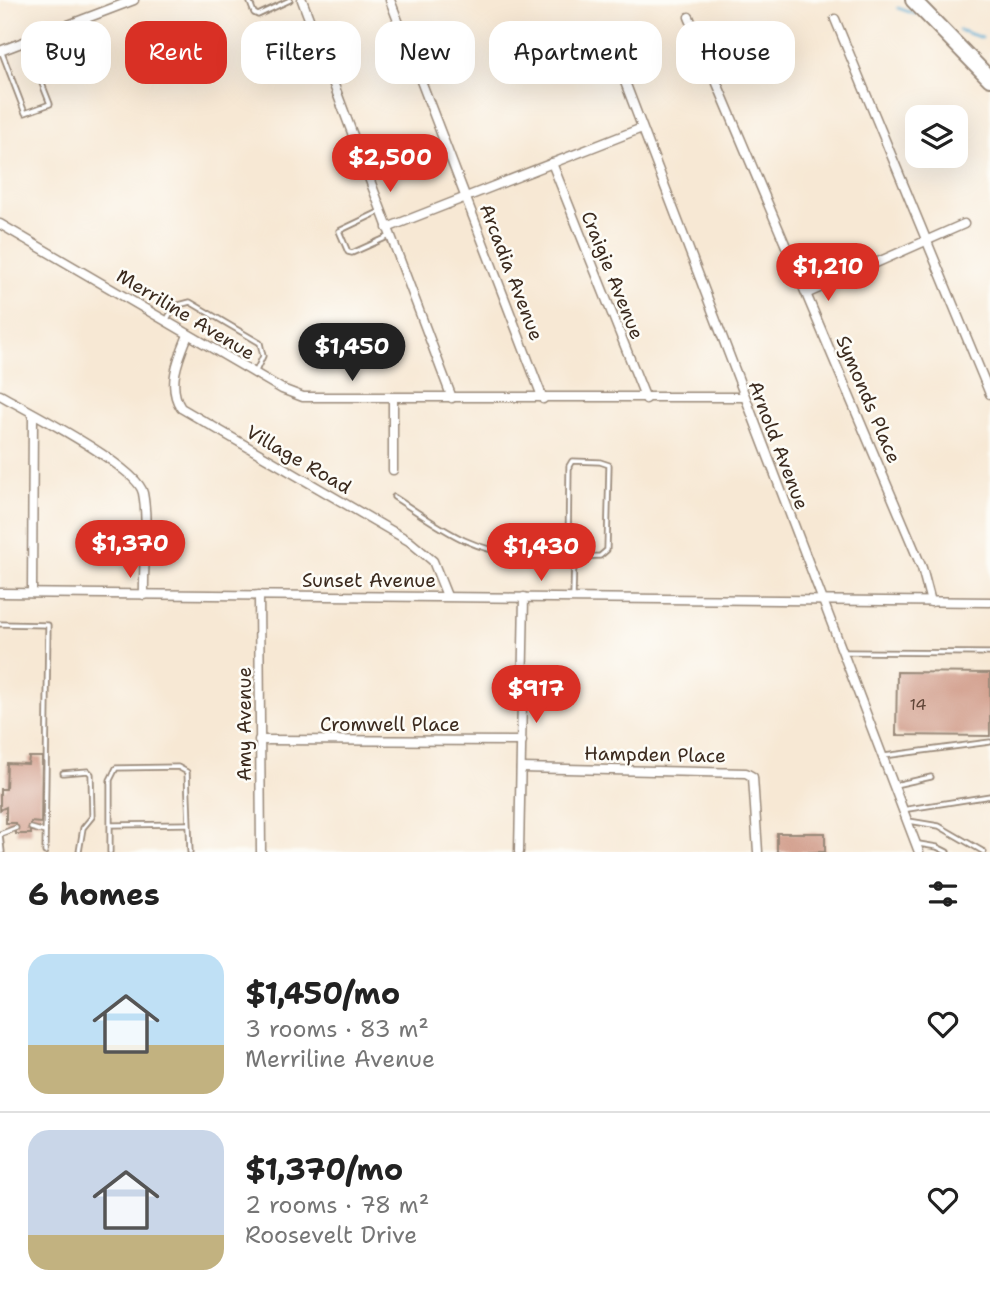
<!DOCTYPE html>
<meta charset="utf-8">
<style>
:root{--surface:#fff;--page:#f2f2f2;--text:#222;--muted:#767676;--line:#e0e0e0;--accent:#d93025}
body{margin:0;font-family:"Shantell Sans",sans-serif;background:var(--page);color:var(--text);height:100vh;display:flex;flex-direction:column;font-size:26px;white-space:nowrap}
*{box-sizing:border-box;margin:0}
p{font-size:23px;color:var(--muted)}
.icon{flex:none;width:38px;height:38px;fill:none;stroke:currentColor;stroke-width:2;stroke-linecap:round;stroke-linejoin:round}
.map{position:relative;height:852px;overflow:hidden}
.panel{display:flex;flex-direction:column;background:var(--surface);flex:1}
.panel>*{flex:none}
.top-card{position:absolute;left:21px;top:21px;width:948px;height:63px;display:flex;gap:14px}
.controls{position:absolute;left:905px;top:105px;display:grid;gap:14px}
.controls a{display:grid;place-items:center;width:63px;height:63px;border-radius:14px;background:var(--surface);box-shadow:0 7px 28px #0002;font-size:35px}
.price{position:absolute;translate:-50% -60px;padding:0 16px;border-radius:24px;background:var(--accent);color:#fff;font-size:23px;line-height:46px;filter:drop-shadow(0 2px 4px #0008)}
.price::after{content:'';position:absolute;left:50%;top:42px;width:21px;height:16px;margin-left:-10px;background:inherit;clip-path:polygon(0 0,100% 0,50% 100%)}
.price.active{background:#222;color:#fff}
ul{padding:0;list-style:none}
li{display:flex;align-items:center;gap:21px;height:175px;padding:0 28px}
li+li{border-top:2px solid var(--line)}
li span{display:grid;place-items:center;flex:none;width:196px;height:140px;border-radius:21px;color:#555}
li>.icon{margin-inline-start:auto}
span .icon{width:84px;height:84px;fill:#fffc;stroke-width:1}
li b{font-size:30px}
h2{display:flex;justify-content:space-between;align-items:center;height:84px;padding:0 28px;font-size:30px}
.pill{padding:0 24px;border-radius:21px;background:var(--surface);box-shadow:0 7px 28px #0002;font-size:24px;line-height:63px}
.pill.active{background:var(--accent);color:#fff}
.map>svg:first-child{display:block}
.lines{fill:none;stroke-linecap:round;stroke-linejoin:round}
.stream{stroke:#55a9d1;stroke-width:2.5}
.building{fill:#cf9885}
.service-casing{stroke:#998979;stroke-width:7}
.minor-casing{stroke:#998979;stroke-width:11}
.motorway-casing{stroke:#998979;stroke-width:18}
.service{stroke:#fff;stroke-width:3.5}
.minor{stroke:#fff;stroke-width:8}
.motorway{stroke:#fff;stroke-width:14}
.labels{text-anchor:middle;stroke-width:5;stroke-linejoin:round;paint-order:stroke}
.number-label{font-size:16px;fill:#604638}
.street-label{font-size:19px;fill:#3b2a1e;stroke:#fdfcf7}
</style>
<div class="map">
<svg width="990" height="852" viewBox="0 0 990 852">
<rect width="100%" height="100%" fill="#fdfcf7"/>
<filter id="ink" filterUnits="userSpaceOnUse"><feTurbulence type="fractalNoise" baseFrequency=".0143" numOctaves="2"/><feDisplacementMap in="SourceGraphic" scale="14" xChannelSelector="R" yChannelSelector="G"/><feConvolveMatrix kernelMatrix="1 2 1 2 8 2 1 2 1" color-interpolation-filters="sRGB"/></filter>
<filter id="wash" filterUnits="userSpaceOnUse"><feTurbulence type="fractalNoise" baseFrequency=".00686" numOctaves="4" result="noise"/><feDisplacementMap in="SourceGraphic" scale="28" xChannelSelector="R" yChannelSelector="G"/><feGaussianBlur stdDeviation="1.57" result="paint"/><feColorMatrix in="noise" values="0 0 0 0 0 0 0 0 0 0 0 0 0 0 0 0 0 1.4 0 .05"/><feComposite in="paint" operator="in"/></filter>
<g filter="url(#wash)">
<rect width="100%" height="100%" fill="#f7e8d4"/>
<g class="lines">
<g class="stream">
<polyline points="898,8 915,14"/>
<polyline points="959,30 982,38"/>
</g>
</g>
<g id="blocks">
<g class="building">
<polygon points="897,672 990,673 990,736 896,735"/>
<polygon points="29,757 42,757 41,823 31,822 31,834 16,834 16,823 6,823 6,807 0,810 0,789 6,789 7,763 28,764"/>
<rect x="777" y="833" width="48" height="19"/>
</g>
</g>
</g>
<g filter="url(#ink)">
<use href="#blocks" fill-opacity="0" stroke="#998979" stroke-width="2"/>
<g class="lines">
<defs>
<g id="service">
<polyline points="249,0 254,13 258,15 290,0"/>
<polyline points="2,53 25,113 50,104 26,43"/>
<polyline points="381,211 339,231 348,252 352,253 390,236"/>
<polyline points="167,319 175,306 190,302 260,343 263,356 256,371"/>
<path d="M394 497C442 528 466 550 526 556 542 557 554 559 568 553"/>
<polyline points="573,597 574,557 600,556 607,550 609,465 600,462 572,461 569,466 568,553 574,557"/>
<polyline points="0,624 48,625 45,852"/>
<polyline points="845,652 990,653"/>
<polyline points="884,756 990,742"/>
<polyline points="63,773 88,771 91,774 92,817 83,828 79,852"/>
<polyline points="895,785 931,777"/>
<polyline points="902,810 990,796"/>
<polyline points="909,821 939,826 984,852"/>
<polyline points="111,825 188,824"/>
<polyline points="31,828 45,832"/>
<polyline points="0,834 16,828"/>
<polyline points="0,835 2,852"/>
<polyline points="919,844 937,847 947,852"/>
<polyline points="110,852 110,780 116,768 178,767 187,772 190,852"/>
</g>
<g id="minor">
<polyline points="302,0 452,398"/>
<polyline points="390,0 543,399"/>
<polyline points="689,17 922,568 931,602"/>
<polyline points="835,19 990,394"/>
<polyline points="612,48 919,852"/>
<polyline points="0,51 134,0"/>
<polyline points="552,163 646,399"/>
<polyline points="0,224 282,389 303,397 744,397"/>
<polyline points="387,228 642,128"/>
<polyline points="808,293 964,224"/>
<path d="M188 335C179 357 166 386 181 408L409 541 433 561 447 596"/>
<path d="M0 395C27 410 138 467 143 493 149 525 143 562 144 595"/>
<polyline points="393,398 393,470"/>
<polyline points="0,593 990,602"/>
<polyline points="32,593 33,414"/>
<polyline points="259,595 261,852"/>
<polyline points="259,740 522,741"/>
<polyline points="521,768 746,773 753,777 758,852"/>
<polyline points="519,852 524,597"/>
</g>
<polyline id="motorway" points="913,0 990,79"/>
</defs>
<use href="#service" class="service-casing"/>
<use href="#minor" class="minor-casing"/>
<use href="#motorway" class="motorway-casing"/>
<use href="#service" class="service"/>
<use href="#minor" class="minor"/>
<use href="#motorway" class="motorway"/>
</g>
</g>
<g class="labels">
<g class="number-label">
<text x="918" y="710">14</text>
</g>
<g class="street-label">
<text transform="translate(512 272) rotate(69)" y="7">Arcadia Avenue</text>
<text transform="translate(613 275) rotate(68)" y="7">Craigie Avenue</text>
<text transform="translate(186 314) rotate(31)" y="7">Merriline Avenue</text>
<text transform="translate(869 399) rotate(67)" y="7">Symonds Place</text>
<text transform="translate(779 445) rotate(69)" y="7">Arnold Avenue</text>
<text transform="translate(299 459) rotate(30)" y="7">Village Road</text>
<text x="369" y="587">Sunset Avenue</text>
<text transform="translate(244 724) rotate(-90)" y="7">Amy Avenue</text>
<text x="390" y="731">Cromwell Place</text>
<text transform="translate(655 754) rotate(1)" y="7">Hampden Place</text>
</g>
</g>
</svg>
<div class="controls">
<a><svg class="icon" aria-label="layers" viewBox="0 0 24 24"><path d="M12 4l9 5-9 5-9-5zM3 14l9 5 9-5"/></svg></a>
</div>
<b class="price" style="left:390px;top:194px">$2,500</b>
<b class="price" style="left:828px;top:303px">$1,210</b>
<b class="price active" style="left:352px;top:383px">$1,450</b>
<b class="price" style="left:130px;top:580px">$1,370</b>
<b class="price" style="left:541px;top:583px">$1,430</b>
<b class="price" style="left:536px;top:725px">$917</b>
<div class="top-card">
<a class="pill">Buy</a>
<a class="pill active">Rent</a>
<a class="pill">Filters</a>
<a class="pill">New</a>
<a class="pill">Apartment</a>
<a class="pill">House</a>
</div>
</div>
<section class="panel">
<h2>6 homes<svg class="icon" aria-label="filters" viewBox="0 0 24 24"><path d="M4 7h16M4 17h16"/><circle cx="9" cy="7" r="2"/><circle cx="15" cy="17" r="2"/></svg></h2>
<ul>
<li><span style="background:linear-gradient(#bfe0f5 65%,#c2b280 0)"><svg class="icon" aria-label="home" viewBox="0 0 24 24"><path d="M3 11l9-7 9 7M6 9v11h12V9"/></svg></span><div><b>$1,450/mo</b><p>3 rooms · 83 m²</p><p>Merriline Avenue</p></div><svg class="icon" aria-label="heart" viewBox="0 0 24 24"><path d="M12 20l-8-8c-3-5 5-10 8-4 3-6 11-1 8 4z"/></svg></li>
<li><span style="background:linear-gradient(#c9d6e8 75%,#c2b280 0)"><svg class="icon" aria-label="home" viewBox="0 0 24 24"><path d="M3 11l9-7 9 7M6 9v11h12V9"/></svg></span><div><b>$1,370/mo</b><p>2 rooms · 78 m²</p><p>Roosevelt Drive</p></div><svg class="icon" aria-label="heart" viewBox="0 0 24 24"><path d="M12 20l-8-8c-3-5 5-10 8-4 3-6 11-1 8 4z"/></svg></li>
</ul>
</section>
